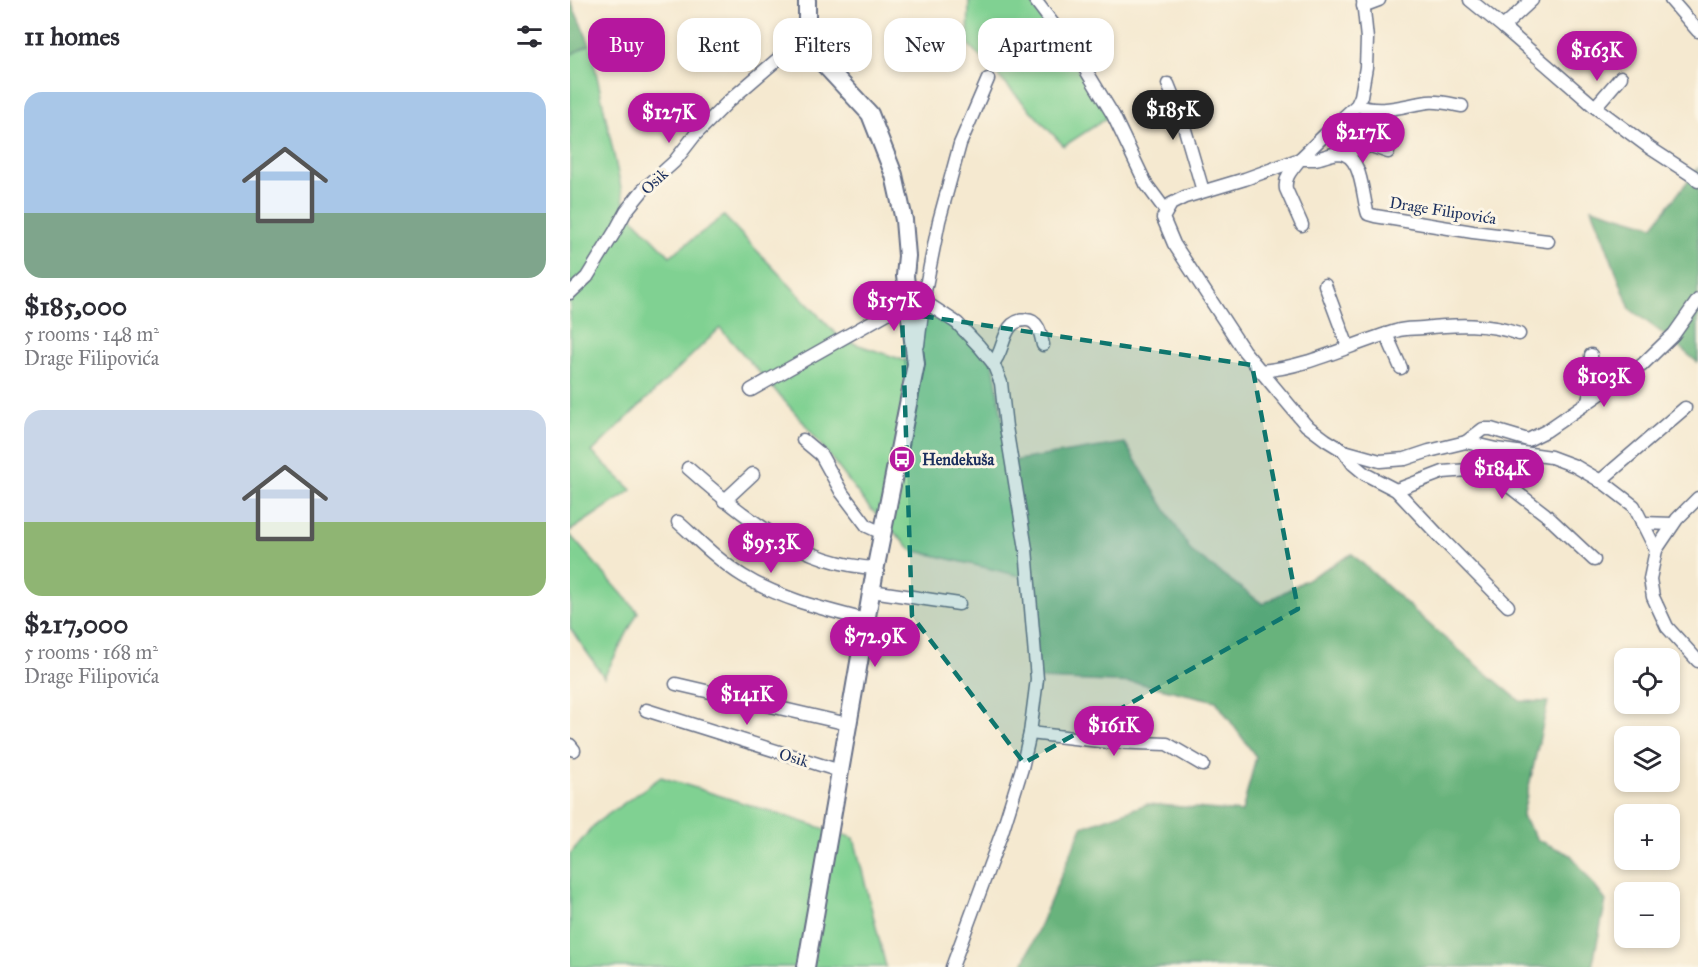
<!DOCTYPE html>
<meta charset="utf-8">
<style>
:root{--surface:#fff;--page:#f2f2f3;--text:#2b2b33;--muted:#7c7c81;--accent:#b5179e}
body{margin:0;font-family:"IM FELL Great Primer",serif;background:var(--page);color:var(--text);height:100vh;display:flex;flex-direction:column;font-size:22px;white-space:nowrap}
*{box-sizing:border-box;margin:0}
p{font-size:20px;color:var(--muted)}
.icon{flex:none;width:33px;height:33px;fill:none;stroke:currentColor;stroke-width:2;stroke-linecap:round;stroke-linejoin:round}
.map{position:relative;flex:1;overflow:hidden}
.sheet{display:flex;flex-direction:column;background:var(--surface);width:570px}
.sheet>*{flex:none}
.guide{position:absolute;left:18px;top:18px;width:570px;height:54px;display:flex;gap:12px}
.controls{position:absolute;left:1044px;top:648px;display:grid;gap:12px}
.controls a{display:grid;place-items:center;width:66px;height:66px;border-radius:12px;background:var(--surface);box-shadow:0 3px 9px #0003;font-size:30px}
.price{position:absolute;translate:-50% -51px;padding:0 14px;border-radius:21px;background:var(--accent);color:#fff;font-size:20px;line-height:39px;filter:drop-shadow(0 2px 3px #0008)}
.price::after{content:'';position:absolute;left:50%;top:36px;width:18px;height:14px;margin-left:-9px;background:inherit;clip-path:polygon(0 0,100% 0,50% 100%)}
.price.on{background:#222;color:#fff}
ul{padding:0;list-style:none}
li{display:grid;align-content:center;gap:12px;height:318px;padding:0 24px}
li span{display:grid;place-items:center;height:186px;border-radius:18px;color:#555}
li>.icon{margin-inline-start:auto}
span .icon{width:108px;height:108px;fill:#fffc;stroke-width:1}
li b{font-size:26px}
h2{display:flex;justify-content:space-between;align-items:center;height:72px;padding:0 24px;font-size:26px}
.tag{padding:0 21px;border-radius:18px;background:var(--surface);box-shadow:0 3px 9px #0003;font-size:21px;line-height:54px}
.tag.on{background:var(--accent);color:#fff}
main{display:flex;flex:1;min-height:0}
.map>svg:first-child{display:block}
.green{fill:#80d192;stroke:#4e8078;stroke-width:1.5}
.forest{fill:#68b37c;stroke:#42716d;stroke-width:1.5}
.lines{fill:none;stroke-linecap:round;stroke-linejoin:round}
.street-casing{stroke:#677086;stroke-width:15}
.secondary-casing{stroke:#677086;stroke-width:20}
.street{stroke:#fff;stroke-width:12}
.secondary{stroke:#fff;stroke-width:16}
.street-bridge-casing{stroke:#677086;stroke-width:15;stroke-linecap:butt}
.street-bridge{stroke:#fff;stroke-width:12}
.marked{fill:#0f766e;fill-opacity:0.2;stroke:#0f766e;stroke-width:4.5;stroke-dasharray:12 8;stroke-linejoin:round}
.labels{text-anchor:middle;stroke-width:6;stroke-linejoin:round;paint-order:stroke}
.street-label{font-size:16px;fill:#1b2f5e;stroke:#fcf5e5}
.poi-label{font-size:16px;font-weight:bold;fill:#1b2f5e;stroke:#fcf5e5;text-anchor:start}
</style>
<main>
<section class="sheet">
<h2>11 homes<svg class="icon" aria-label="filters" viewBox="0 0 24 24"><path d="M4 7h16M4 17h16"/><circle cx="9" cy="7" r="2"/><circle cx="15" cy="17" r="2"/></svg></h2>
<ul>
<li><span style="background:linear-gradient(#a9c7e8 65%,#7fa58c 0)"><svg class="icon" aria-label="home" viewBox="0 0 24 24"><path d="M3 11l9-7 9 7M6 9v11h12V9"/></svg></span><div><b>$185,000</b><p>5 rooms · 148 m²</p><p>Drage Filipovića</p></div></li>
<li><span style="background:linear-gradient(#c9d6e8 60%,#8fb573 0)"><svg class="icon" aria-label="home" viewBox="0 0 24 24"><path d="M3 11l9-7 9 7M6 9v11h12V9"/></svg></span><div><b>$217,000</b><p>5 rooms · 168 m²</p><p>Drage Filipovića</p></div></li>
</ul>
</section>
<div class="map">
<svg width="1128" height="967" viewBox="0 0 1128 967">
<rect width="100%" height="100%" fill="#fcf5e5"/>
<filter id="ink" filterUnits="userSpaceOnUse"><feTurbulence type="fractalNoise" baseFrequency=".0167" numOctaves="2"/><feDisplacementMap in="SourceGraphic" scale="12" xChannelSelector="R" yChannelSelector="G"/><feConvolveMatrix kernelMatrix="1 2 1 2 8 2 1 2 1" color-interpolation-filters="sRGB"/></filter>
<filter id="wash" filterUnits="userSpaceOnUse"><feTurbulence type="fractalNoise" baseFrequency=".008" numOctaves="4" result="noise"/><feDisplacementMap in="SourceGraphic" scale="24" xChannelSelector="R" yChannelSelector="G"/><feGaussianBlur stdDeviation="1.35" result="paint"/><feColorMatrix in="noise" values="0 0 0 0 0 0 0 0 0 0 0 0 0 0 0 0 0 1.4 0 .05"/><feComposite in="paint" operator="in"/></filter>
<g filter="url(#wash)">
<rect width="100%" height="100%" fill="#f5e9d0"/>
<g class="green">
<polygon points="399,0 460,0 540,116 494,146 398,44"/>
<polygon points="20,44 56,211 100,256 154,216 271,339 345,364 358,304 423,363 459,578 342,550 298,506 234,423 150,328 22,452 62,490 0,531 0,55"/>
<polygon points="0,535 68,612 34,677 0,628"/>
<polygon points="91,777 284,838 316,967 0,967 0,854 26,823"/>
</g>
<g class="forest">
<polygon points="0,0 20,44 0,55"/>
<polygon points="1128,168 1128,363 1096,336 1060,309 1022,208 1083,226"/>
<polygon points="555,443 621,551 693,604 782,554 871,635 950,701 978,702 952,817 968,840 1001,855 1036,901 1022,967 452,967 512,827 577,804 672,812 686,757 646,701 568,683 467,679 442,461"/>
</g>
</g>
<g filter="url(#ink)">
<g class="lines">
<defs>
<g id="street">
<polyline points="465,0 508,57 543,115 576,184 596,211"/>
<polyline points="793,0 797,39 796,67 791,96 787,105 766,124 730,159 675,179 615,197 601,204 593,218 604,244 674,351 736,425 756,440 774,451 810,461 835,459 859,451 896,442 926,449 981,457 1005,466 1034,483 1064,506 1086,550"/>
<polyline points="900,0 933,27 1025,107 1080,148 1123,176 1128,181"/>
<polyline points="1101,0 1128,31"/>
<polyline points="793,6 809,0"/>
<polyline points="933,27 962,0"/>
<polyline points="598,84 611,116 633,191"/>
<path d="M787 105C810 115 835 105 858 102 870 101 881 104 892 106"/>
<polyline points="1025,107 1051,77"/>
<polyline points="770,153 801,146 818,152"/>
<path d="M732 225 716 189C714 176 723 169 730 159 735 159 740 159 745 159 752 158 760 154 768 153 793 153 792 198 798 214L805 216 903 232 978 241"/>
<polyline points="755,285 778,347"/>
<polyline points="355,291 369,221 390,144 418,79"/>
<polyline points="0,293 17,277 44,233 56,211 73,190 104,162 125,135 159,101 237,34"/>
<polyline points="344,300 358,304 387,323 409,346 423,363 431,383 436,427 456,549 467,679 460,733 452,768 432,832 382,967"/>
<polyline points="816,334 831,368"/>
<polyline points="348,345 352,312"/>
<path d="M423 363C436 350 431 321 455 320 469 319 471 336 473 345"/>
<path d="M690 371C736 368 781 344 826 331 835 328 844 329 853 328 886 324 918 323 949 334"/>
<polyline points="181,390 337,302"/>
<polyline points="1018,401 1022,386 1021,355"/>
<polyline points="233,440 251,455 272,493 297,526 312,533"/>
<polyline points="896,442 913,429 921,429 958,440 976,431 1072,365 1104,334 1128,300"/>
<polyline points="774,451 783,464 795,474 826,490 871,538 938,606"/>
<path d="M118 468C172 516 231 565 306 568"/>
<polyline points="1030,481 1115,408"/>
<polyline points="826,490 873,472 898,470 927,477 975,514 1024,560"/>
<polyline points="1128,498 1107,519 1086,550 1080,579 1083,597 1097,627 1128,661"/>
<polyline points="154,501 183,474"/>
<path d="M108 522C129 541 149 561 173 576 210 599 254 609 296 620"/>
<polyline points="1072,523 1103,524"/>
<polyline points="302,591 389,604"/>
<polyline points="106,684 278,724"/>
<polyline points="76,710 270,771"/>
<polyline points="460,733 538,742 597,744 633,765"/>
<polyline points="0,745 4,750"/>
</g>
<polyline id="secondary" points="236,967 304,576 346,364 335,276 337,256 334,220 324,175 300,114 250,60 237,34 237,0"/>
</defs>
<use href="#street" class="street-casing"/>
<use href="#secondary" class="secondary-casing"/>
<use href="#street" class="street"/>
<use href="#secondary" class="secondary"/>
<defs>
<polyline id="street-bridge" points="352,312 355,291"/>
</defs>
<use href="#street-bridge" class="street-bridge-casing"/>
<use href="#street-bridge" class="street-bridge"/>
</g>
</g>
<path class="marked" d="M332 313 682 365 728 609 454 763 342 616Z"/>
<defs>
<symbol id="bus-disc" viewBox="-11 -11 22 22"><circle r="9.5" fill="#b5179e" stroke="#fcf5e5"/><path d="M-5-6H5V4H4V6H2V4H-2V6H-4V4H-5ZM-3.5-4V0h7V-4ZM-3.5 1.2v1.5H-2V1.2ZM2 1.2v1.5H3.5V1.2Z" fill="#fff"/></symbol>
</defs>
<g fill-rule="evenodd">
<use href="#bus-disc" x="317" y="444" width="30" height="30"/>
</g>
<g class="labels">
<g class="street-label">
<text transform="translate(84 181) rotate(-43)" y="6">Osik</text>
<text transform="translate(873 210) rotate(9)" y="6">Drage Filipovića</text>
<text transform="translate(224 757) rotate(17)" y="6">Osik</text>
</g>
<g class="poi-label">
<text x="352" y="465">Hendekuša</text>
</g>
</g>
</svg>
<div class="controls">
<a><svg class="icon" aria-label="locate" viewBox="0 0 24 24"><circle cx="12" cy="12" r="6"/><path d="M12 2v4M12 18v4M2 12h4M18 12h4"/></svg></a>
<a><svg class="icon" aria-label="layers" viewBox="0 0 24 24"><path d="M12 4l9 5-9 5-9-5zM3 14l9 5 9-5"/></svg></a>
<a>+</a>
<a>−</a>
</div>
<b class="price" style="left:1027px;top:82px">$163K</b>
<b class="price on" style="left:603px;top:141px">$185K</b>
<b class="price" style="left:99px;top:144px">$127K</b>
<b class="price" style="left:793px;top:164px">$217K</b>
<b class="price" style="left:324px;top:332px">$157K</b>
<b class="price" style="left:1034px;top:408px">$103K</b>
<b class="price" style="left:932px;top:500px">$184K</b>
<b class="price" style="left:201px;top:574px">$95.3K</b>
<b class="price" style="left:305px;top:668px">$72.9K</b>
<b class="price" style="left:177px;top:726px">$141K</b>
<b class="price" style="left:544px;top:757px">$161K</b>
<div class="guide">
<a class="tag on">Buy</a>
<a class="tag">Rent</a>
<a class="tag">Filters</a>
<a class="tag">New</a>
<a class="tag">Apartment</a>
</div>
</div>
</main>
